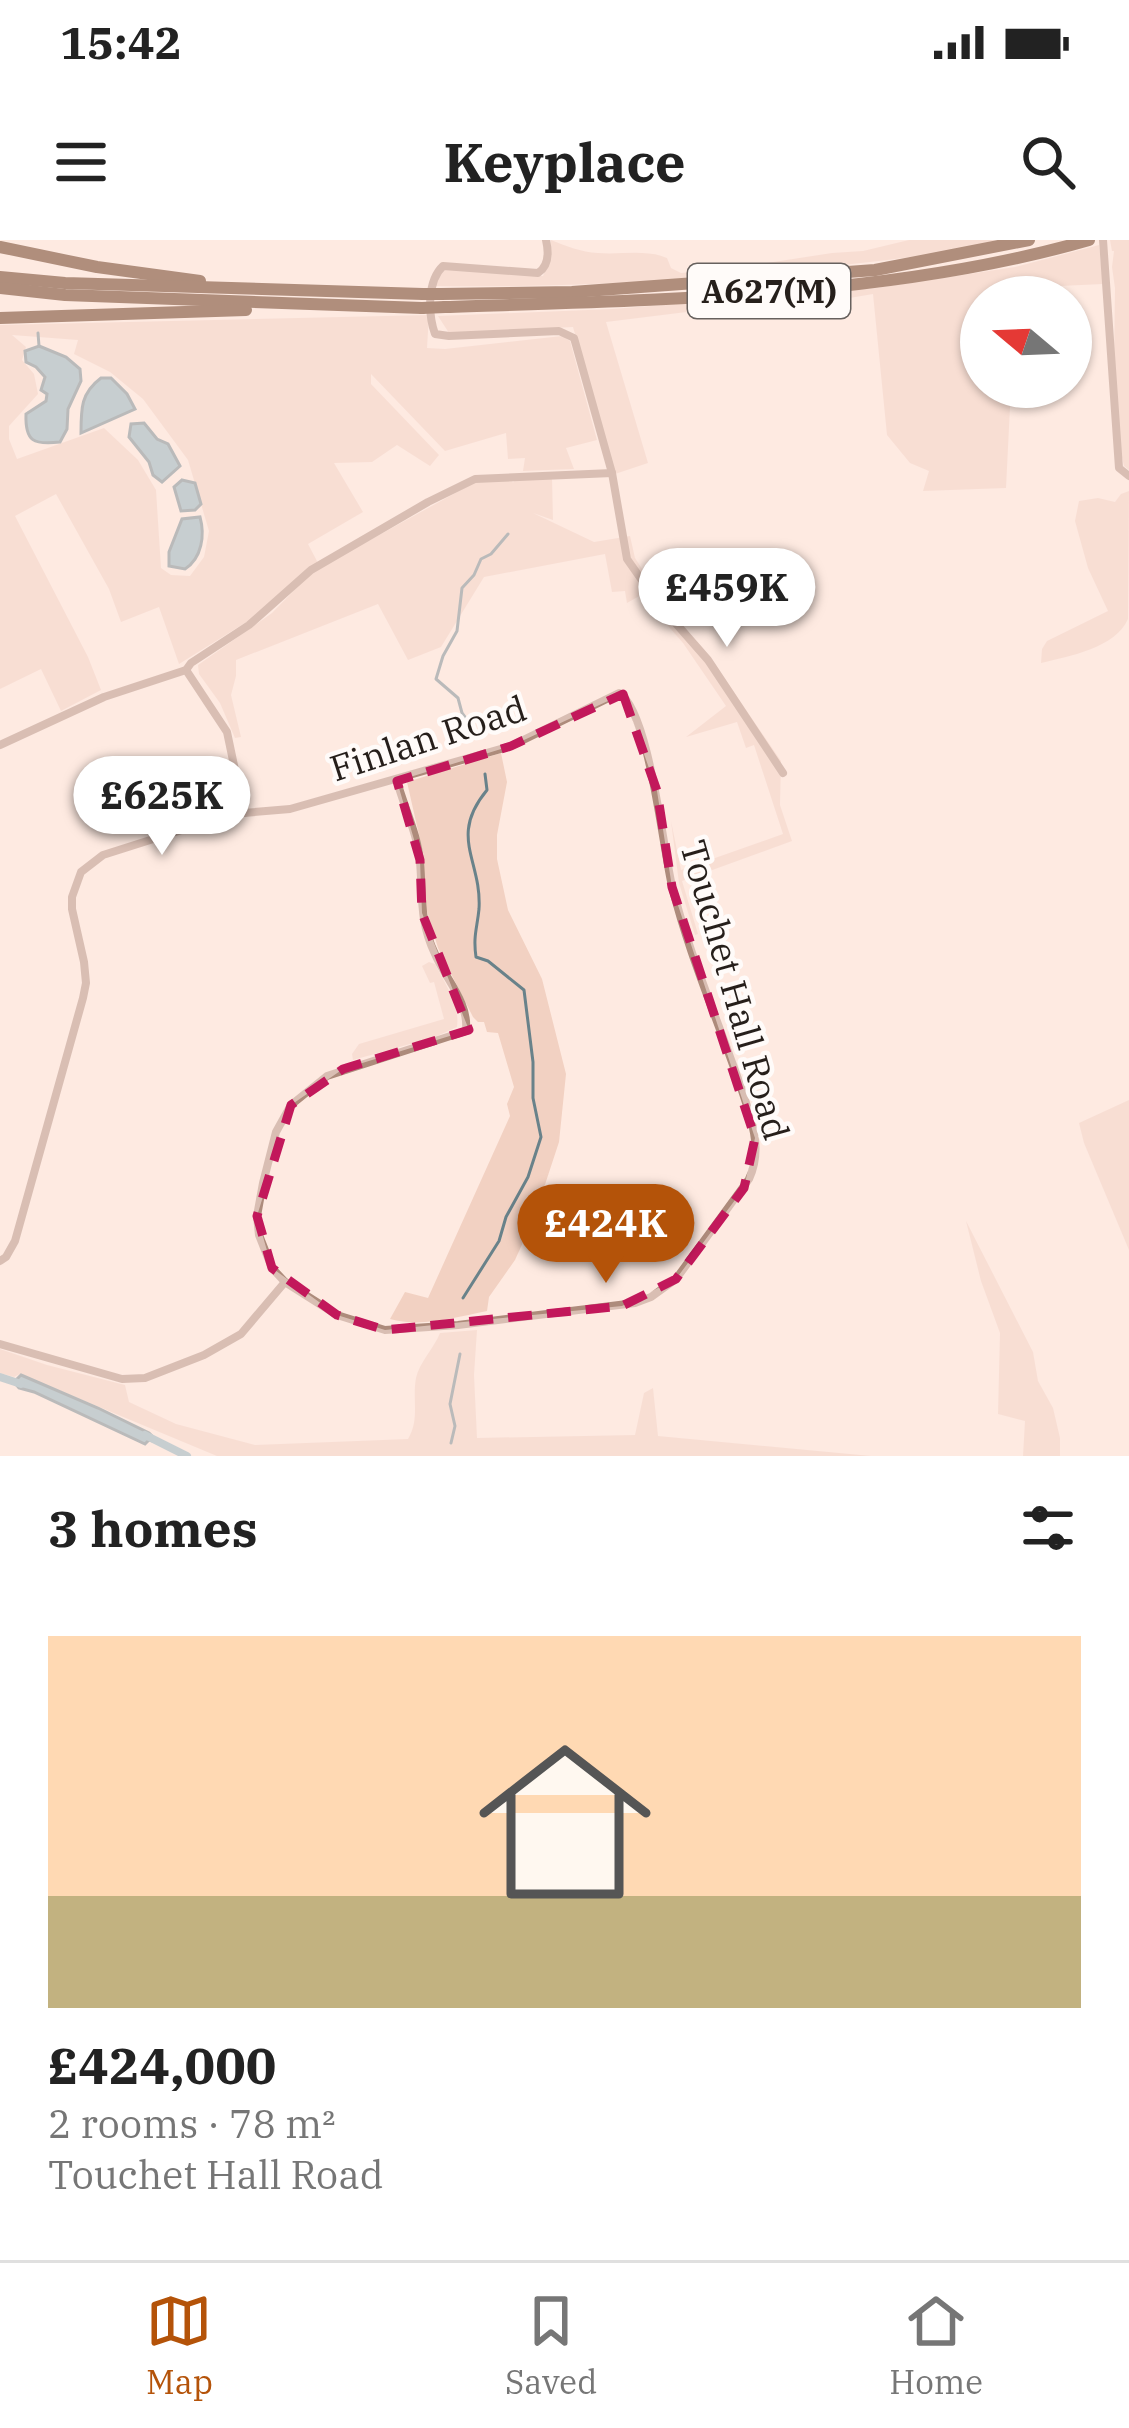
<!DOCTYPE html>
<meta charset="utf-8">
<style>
:root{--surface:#fff;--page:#f6f6f6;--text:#222;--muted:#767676;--line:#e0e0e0;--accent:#b45309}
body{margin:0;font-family:"IBM Plex Serif",serif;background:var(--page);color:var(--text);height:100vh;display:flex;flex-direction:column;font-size:45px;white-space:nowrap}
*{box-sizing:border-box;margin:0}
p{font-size:39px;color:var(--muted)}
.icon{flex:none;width:66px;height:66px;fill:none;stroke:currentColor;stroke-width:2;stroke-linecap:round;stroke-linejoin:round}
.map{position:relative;height:1216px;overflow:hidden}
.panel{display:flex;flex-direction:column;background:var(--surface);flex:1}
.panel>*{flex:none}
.needle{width:78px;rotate:289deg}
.controls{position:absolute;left:960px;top:36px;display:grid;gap:24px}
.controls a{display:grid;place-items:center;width:132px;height:132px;border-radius:50%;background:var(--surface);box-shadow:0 3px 9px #0004;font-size:60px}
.price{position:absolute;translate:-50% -102px;padding:0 27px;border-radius:42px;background:#fff;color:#222;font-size:39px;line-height:78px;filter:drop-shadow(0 3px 6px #0008)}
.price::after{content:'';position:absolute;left:50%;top:72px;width:36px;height:27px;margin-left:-18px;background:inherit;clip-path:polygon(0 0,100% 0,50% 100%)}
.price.active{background:var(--accent);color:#fff}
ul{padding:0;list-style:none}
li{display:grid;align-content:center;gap:24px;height:636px;padding:0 48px}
li span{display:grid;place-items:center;height:372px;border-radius:0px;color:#555}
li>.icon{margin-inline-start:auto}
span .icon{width:216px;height:216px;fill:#fffc;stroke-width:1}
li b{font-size:51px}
h2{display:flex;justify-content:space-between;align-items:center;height:144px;padding:0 48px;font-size:51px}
.status{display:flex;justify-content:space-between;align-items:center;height:84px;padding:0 60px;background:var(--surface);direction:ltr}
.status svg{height:33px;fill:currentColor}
header{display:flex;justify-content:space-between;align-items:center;height:156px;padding:0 48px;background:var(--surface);font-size:54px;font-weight:700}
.tabs{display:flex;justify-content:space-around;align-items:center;height:168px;border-top:3px solid var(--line);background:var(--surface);font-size:33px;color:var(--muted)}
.tabs a{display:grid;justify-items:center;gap:6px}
.tabs .active{color:var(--accent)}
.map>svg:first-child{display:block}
.green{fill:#f2d1c2;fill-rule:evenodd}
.water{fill:#86adba;stroke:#69828a;stroke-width:3}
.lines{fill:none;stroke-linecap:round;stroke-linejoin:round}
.stream{stroke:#69828a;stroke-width:3}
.canal{stroke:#86adba;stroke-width:8}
.minor{stroke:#ad8b7b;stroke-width:8}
.highway{stroke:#522001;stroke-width:12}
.highway-bridge{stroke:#522001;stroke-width:12}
.marked{fill:none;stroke:#c2185b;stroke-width:9;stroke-dasharray:24 15;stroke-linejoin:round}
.labels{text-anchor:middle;stroke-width:9;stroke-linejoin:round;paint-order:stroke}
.shield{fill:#fffbf9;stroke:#67615e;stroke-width:3}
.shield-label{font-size:33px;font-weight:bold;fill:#261f1b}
.street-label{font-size:36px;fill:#261f1b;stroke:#fffbf9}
</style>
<div class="status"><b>15:42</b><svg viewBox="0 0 49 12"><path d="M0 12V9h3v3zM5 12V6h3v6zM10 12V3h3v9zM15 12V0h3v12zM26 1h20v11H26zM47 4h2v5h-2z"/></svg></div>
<header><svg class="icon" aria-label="menu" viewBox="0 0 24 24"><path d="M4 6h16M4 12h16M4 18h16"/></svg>Keyplace<svg class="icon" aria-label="search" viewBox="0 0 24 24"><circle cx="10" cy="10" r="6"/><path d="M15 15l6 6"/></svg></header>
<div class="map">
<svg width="1129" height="1216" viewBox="0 0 1129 1216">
<rect width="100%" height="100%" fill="#feeae1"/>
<g class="green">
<path d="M551 0C566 6 581 12 598 13 621 15 646 9 667 18L671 28 681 33 727 29 832 13 863 11 909 0H996C934 17 869 22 805 29 682 41 558 48 435 46L438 34 446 29 543 36 550 19Z"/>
<polygon points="1110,0 1129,0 1129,230 1124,226 1121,213 1114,123 1115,48 1112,27 1114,11 1112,11"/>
<polygon points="1099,5 1103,44 1060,46 1046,52 1045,57 981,57 981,147 1011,147 1006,248 923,251 929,231 910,223 887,195 873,54 826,62 743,65 606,82 648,223 615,234 573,87 449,93 438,76 612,69 876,48 1015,27"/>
<path d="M429 75 427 108 445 109 562 96 570 101 597 200 566 208 574 229 523 231 525 218 508 219 506 193 445 211 371 134V144L439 215 430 226 397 205 372 222 334 223 363 272 308 304 318 323 253 378 179 424 159 367 121 382 109 349 56 254 15 276 88 417 101 450 61 471 41 429 0 449V85ZM12 95 78 100 74 114 110 132 143 159 188 220 209 291 204 317 190 336 171 335 161 328 156 250 138 220 104 188 17 219 9 199V186L38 154 34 134 22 120 26 107Z"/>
<polygon points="552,238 553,280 533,273 594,302 630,296 635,318 667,368 714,423 781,521 780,565 792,601 682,641 698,694 695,695 679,643 671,581 681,630 783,594 754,505 746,508 737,482 686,497 726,466 683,403 641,355 627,363 625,351 612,352 605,314 484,337 441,407 408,420 378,364 236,420 236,436 231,455 241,497 235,498 220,463 199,434 198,425 272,373 312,332 477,241 512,240 513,243 514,240"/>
<path d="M1129 251 1128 379C1115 408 1070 416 1041 423L1042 409 1047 401 1108 371 1088 328 1075 281 1079 261 1098 258 1115 262 1121 254Z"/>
<path d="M501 513 507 542 497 595V619L508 670 542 739 566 834 559 902 534 978 515 1020 489 1057 487 1071C456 1077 421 1088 390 1079L405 1052 428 1058 510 876 507 864 514 847 498 793 487 792 484 782H478L473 777 438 708 424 661V617L407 542Z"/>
<path d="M429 722 435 724C445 744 460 764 457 787L435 797 353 820 352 814 359 804 444 779 434 742 430 743 422 726Z"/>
<polygon points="1129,860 1129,1010 1084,903 1079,883"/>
<polygon points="966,981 1033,1112 1038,1141 1053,1168 1060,1198 1060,1216 1023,1216 1025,1181 998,1174 1000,1093 981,1041"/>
<path d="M477 1090 474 1135 477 1198 635 1195 644 1153 653 1148 658 1196 871 1216H217L20 1134 14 1137 0 1133V1109L47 1125 125 1145 129 1162 176 1184 255 1205 408 1199C420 1179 412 1160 416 1138 419 1123 434 1108 440 1093Z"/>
</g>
<g class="water">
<path d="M39 106 66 117 80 129 81 141 68 169 67 189 60 202C34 205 25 202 26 174L46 161 47 154 41 150 45 137 36 127 26 122 25 111Z"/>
<path d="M101 138H111L127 154 135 169 81 193C81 168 81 153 101 138Z"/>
<polygon points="144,183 157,199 168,204 180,226 162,242 153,235 149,222 129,197 131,184"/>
<polygon points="182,240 195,243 201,264 195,270 181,271 174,247"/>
<path d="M200 277C205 295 202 318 185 329L169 326V312L182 279Z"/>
<path d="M716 333 727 334 732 339C732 364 716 378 693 378L686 371 684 354 692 348 711 342Z"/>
<polygon points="140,553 162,553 185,564 197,565 199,571 188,576 154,583 131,579 103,584 100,574 107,566"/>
<polygon points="21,1135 98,1168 149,1193 154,1198 153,1201 149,1200 145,1204 34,1152 19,1148 14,1142"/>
</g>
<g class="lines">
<g class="stream">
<polyline points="38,93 39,106"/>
<polyline points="475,491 462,473 458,458 436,439 443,416 457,391 462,348 474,335 481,319 491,314 508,294"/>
<path d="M463 1058 499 1001 506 977 528 937 541 897 533 858V822L524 750 488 721 476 717C473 696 477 689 479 669 482 620 448 597 487 550L485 534"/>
<polyline points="451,1203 455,1186 450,1164 460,1114"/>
</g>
<g class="canal">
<polyline points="0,1137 21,1144"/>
<polyline points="145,1195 187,1216"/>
</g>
<g class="minor">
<path d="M546 0C549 13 549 26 538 33L443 26C427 41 428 74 435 94L449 96 559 91 574 98 612 233 627 319 658 363 708 420 783 533"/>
<polyline points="1103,0 1119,228 1129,236"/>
<polyline points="186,430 227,492 244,573"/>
<polyline points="0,505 104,457 186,430 191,423 249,385 311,330 428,262 475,239 612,233"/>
<path d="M0 1021 6 1017 15 1001 83 758 86 743 84 722 72 669V657L81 632 103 615 232 574 290 569 511 506 619 453C649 470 663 609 672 646 686 703 709 759 729 814 738 839 749 867 754 893 757 909 756 924 749 939L676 1039 651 1057 635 1063 458 1085 385 1090 337 1075 285 1042 272 1028 259 995 257 976 263 943 276 892 291 865 327 836 466 791C469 762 446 740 435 714 419 681 423 656 420 622 418 595 404 567 397 541"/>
<polyline points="0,1104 122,1139 145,1138 204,1115 241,1094 285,1042"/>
</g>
<g class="highway">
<polyline points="0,7 97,27 200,41"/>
<polyline points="0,37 65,43 423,54"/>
<polyline points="0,48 65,55 422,68"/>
<polyline points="441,54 572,52 875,30 1029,0"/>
<path d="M445 67C654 60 888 58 1089 0"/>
<polyline points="0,78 246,70"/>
</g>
<g class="highway-bridge">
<polyline points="423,54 441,54"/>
<polyline points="422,68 445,67"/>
</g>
</g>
<path d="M0 0H1129V1216H0ZM623 454 657 551 672 647 755 898 744 948 676 1039 622 1066 385 1090 337 1075 272 1028 257 976 291 865 343 829 469 790 422 673 420 620 397 541 511 506Z" fill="#feeae1" fill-opacity=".55" fill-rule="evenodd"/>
<path class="marked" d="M623 454 657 551 672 647 755 898 744 948 676 1039 622 1066 385 1090 337 1075 272 1028 257 976 291 865 343 829 469 790 422 673 420 620 397 541 511 506Z"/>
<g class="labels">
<rect class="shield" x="688" y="24" width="162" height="54" rx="9"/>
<g class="shield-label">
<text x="769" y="63">A627(M)</text>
</g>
<g class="street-label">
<text transform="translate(428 498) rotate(-18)" y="13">Finlan Road</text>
<text transform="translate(735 750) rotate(74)" y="13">Touchet Hall Road</text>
</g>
</g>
</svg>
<div class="controls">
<a><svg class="needle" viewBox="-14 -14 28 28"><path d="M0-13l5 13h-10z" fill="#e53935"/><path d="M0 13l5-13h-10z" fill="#767676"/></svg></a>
</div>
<b class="price" style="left:727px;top:410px">£459K</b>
<b class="price" style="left:162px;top:618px">£625K</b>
<b class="price active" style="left:606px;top:1046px">£424K</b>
</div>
<section class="panel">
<h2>3 homes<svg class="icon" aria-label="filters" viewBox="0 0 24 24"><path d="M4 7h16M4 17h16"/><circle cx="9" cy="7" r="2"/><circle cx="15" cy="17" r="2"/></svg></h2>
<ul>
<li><span style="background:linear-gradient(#ffd9b3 70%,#c2b280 0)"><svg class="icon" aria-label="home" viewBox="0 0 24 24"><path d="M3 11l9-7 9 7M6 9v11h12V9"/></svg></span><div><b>£424,000</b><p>2 rooms · 78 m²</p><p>Touchet Hall Road</p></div></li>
</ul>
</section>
<nav class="tabs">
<a class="active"><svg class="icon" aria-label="map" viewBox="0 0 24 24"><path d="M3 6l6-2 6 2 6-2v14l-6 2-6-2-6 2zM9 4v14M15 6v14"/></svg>Map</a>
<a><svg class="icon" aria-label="saved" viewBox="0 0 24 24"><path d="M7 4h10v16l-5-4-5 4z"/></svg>Saved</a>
<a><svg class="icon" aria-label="home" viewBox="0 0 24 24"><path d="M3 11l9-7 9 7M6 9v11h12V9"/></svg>Home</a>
</nav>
